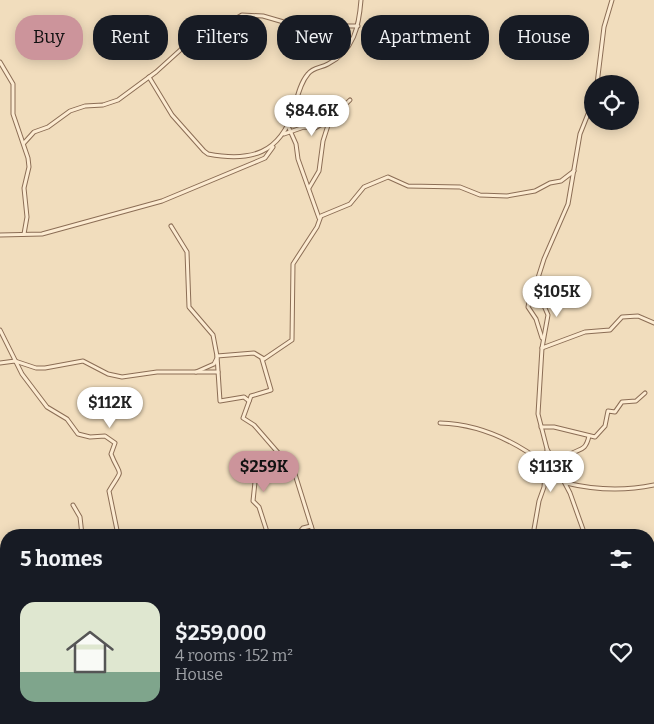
<!DOCTYPE html>
<meta charset="utf-8">
<style>
:root{--surface:#171b24;--page:#242831;--text:#f1f3f6;--muted:#9ea1a6;--line:#363941;--accent:#cc949b}
body{margin:0;font-family:Bitter,serif;background:var(--page);color:var(--text);height:100vh;display:flex;flex-direction:column;font-size:19px;white-space:nowrap}
*{box-sizing:border-box;margin:0}
p{font-size:16px;color:var(--muted)}
.icon{flex:none;width:28px;height:28px;fill:none;stroke:currentColor;stroke-width:2;stroke-linecap:round;stroke-linejoin:round}
.map{position:relative;flex:1;overflow:hidden}
.sheet{position:absolute;left:0px;top:529px;width:655px;height:196px;display:flex;flex-direction:column;background:var(--surface);border-radius:20px 20px 0 0;box-shadow:0 2px 12px #0003}
.sheet>*{flex:none}
.hud{position:absolute;left:15px;top:15px;width:625px;height:45px;display:flex;gap:10px}
.buttons{position:absolute;left:584px;top:75px;display:grid;gap:10px}
.buttons a{display:grid;place-items:center;width:55px;height:55px;border-radius:50%;background:var(--surface);box-shadow:0 2px 12px #0003;font-size:25px}
.price{position:absolute;translate:-50% -42px;padding:0 11px;border-radius:18px;background:#fff;color:#222;font-size:16px;line-height:32px;filter:drop-shadow(0 1px 2px #0008)}
.price::after{content:'';position:absolute;left:50%;top:30px;width:15px;height:11px;margin-left:-8px;background:inherit;clip-path:polygon(0 0,100% 0,50% 100%)}
.price.active{background:var(--accent);color:#111}
ul{padding:0;list-style:none}
li{display:flex;align-items:center;gap:15px;height:125px;padding:0 20px}
li+li{border-top:1px solid var(--line)}
li span{display:grid;place-items:center;flex:none;width:140px;height:100px;border-radius:15px;color:#555}
li>.icon{margin-inline-start:auto}
span .icon{width:60px;height:60px;fill:#fffc;stroke-width:1}
li b{font-size:21px}
h2{display:flex;justify-content:space-between;align-items:center;height:60px;padding:0 20px;font-size:21px}
.tag{padding:0 18px;border-radius:20px;background:var(--surface);box-shadow:0 2px 12px #0003;font-size:18px;line-height:45px}
.tag.active{background:var(--accent);color:#111}
.map>svg:first-child{display:block}
.lines{fill:none;stroke-linecap:round;stroke-linejoin:round}
.minor-casing{stroke:#8b6d55;stroke-width:5}
.minor{stroke:#fcebd1;stroke-width:3}
</style>
<div class="map">
<svg width="654" height="724" viewBox="0 0 654 724">
<rect width="100%" height="100%" fill="#f1ddbd"/>
<g class="lines">
<defs>
<g id="minor">
<polyline points="0,62 13,84 13,114 28,158 29,167 24,188 27,217 24,234"/>
<path d="M149 77 172 115 204 151 208 154C251 162 280 154 294 109 297 98 300 83 308 74 313 67 321 68 328 64 354 51 359 26 361 0"/>
<polyline points="597,84 604,27 612,0"/>
<polyline points="288,126 296,144 298,159 319,218"/>
<polyline points="284,134 304,127 315,128 329,120"/>
<polyline points="24,143 34,132 48,127 70,111 85,106 103,105 118,100 156,72 198,34 225,25 242,15 263,16 318,32 346,26 358,26"/>
<polyline points="309,188 319,171 323,141 330,119 350,100"/>
<polyline points="171,226 187,252 189,307 213,335 217,356"/>
<polyline points="0,235 42,234 162,201 258,161 265,158 273,147"/>
<polyline points="537,287 531,292 528,307 536,319 542,338"/>
<path d="M0 330 22 374 47 407 67 419 78 434 90 437 105 436 115 443 111 454C121 479 124 466 109 491L118 535"/>
<polyline points="542,348 585,332 610,330 622,317 638,316 654,323"/>
<polyline points="262,359 271,390 251,396 243,418 254,425 294,471 314,535"/>
<polyline points="0,363 15,361 36,368 45,368 83,361 108,374 122,377 157,372 218,372"/>
<polyline points="196,372 214,364 217,358"/>
<polyline points="249,401 244,397 220,401 217,356 254,353 264,359 292,340 293,264 317,227 321,216 350,204 364,187 388,177 408,186 460,187 480,195 507,196 535,191 550,183 561,181 574,171"/>
<path d="M440 423C478 424 515 441 546 465"/>
<polyline points="541,427 554,427 595,437 605,426 608,411 615,412 622,402 636,401 645,393"/>
<polyline points="242,458 255,482 253,501 259,507 268,535"/>
<path d="M556 465C560 462 562 460 566 457 578 447 585 454 589 436"/>
<path d="M566 483C595 490 625 491 654 485"/>
<polyline points="73,505 80,517 82,535"/>
<polyline points="297,535 303,528 311,526"/>
<polyline points="533,535 539,501 544,487 547,450"/>
<polyline points="585,535 570,493 547,449 538,414 542,348 548,315 538,292 537,281 544,259 568,204 580,134 592,104"/>
<polyline points="649,579 654,581"/>
<polyline points="0,613 6,612"/>
<polyline points="649,619 654,616"/>
<polyline points="654,627 650,634 654,644"/>
<polyline points="649,680 654,679"/>
<polyline points="158,719 161,724"/>
<polyline points="200,719 202,724"/>
<polyline points="290,719 292,724"/>
<polyline points="344,719 345,724"/>
<polyline points="402,719 403,724"/>
<polyline points="473,719 474,724"/>
<polyline points="491,719 492,724"/>
<polyline points="501,719 501,724"/>
<polyline points="560,719 561,724"/>
<polyline points="75,724 86,719"/>
<polyline points="322,724 326,719"/>
<polyline points="527,724 550,719"/>
<polyline points="651,724 651,710 654,701"/>
</g>
</defs>
<use href="#minor" class="minor-casing"/>
<use href="#minor" class="minor"/>
</g>
</svg>
<div class="buttons">
<a><svg class="icon" aria-label="locate" viewBox="0 0 24 24"><circle cx="12" cy="12" r="6"/><path d="M12 2v4M12 18v4M2 12h4M18 12h4"/></svg></a>
</div>
<b class="price" style="left:312px;top:137px">$84.6K</b>
<b class="price" style="left:557px;top:318px">$105K</b>
<b class="price" style="left:110px;top:429px">$112K</b>
<b class="price active" style="left:264px;top:493px">$259K</b>
<b class="price" style="left:551px;top:493px">$113K</b>
<div class="hud">
<a class="tag active">Buy</a>
<a class="tag">Rent</a>
<a class="tag">Filters</a>
<a class="tag">New</a>
<a class="tag">Apartment</a>
<a class="tag">House</a>
</div>
<section class="sheet">
<h2>5 homes<svg class="icon" aria-label="filters" viewBox="0 0 24 24"><path d="M4 7h16M4 17h16"/><circle cx="9" cy="7" r="2"/><circle cx="15" cy="17" r="2"/></svg></h2>
<ul>
<li><span style="background:linear-gradient(#dfe7d0 70%,#7fa58c 0)"><svg class="icon" aria-label="home" viewBox="0 0 24 24"><path d="M3 11l9-7 9 7M6 9v11h12V9"/></svg></span><div><b>$259,000</b><p>4 rooms · 152 m²</p><p>House</p></div><svg class="icon" aria-label="heart" viewBox="0 0 24 24"><path d="M12 20l-8-8c-3-5 5-10 8-4 3-6 11-1 8 4z"/></svg></li>
</ul>
</section>
</div>
